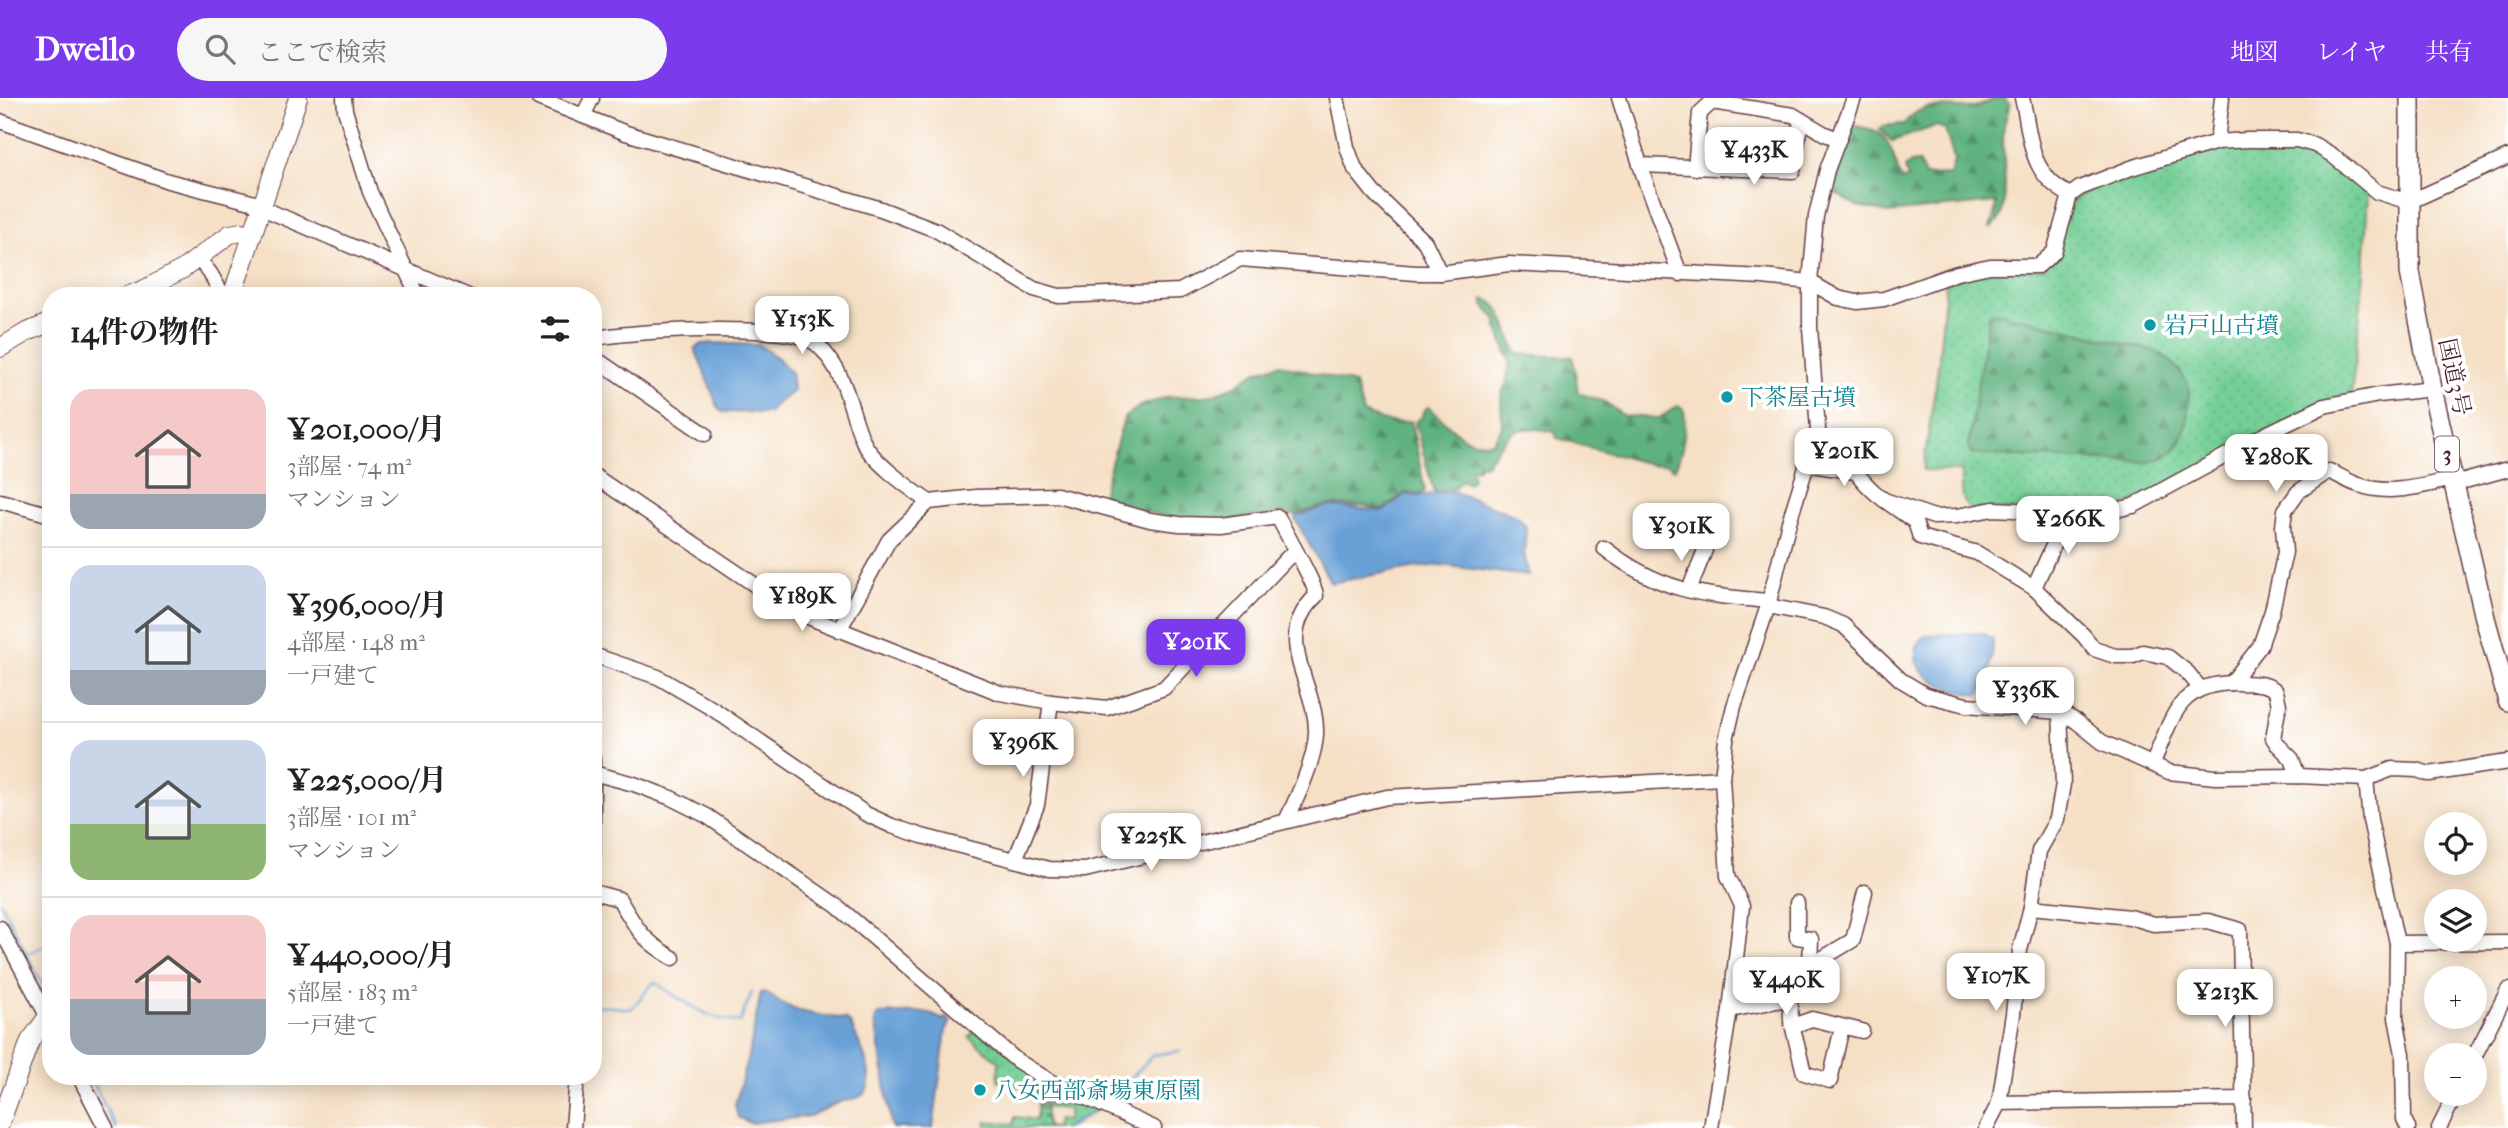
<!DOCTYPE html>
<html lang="ja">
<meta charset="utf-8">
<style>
:root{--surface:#fff;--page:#f6f6f6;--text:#222;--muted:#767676;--line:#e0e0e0;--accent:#7c3aed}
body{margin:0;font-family:"IM FELL French Canon","Noto Serif JP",serif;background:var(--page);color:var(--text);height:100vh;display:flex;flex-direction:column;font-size:26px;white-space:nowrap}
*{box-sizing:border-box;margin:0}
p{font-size:23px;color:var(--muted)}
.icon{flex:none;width:38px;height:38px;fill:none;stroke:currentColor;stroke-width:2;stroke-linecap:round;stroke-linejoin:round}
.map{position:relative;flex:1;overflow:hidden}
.panel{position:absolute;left:42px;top:189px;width:560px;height:798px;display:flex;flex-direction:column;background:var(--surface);border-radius:28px;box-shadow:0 4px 18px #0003}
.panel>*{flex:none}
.tools{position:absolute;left:2424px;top:714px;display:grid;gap:14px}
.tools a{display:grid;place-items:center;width:63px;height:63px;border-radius:50%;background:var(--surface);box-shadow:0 4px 18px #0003;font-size:35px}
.price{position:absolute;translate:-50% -60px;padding:0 16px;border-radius:14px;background:#fff;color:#222;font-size:23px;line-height:46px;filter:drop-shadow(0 2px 4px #0008)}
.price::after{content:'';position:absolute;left:50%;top:42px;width:21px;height:16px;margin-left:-10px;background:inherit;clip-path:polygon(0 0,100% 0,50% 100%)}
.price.selected{background:var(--accent);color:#fff}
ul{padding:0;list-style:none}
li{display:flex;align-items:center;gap:21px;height:175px;padding:0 28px}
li+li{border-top:2px solid var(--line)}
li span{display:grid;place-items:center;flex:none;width:196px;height:140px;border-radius:21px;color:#555}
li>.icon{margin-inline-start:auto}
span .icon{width:84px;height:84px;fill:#fffc;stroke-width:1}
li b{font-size:30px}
h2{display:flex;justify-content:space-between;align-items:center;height:84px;padding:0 28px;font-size:30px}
header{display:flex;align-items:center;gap:42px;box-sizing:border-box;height:98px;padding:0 35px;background:var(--accent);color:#fff}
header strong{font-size:33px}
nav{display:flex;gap:38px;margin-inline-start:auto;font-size:24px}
.search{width:490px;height:63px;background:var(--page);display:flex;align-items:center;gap:18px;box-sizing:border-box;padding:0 24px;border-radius:38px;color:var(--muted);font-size:26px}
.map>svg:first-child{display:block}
.grass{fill:url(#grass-dots);stroke:#5f7760;stroke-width:2}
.forest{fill:url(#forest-firs);stroke:#546855;stroke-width:2}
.water{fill:#69a1d7;stroke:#5a6081;stroke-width:2}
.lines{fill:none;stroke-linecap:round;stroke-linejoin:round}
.stream{stroke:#69a1d7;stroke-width:2.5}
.minor-casing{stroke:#643c42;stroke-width:17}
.major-casing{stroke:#643c42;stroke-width:20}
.highway-casing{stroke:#643c42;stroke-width:22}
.minor{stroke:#fff;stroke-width:14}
.major{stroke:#fff;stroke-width:18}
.highway{stroke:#fff;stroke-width:19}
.culture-dot{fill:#0f9aa8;stroke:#fff;stroke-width:2.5}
.labels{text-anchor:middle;stroke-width:7;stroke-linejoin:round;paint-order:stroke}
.shield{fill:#fff;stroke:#80626b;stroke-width:2}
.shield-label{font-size:21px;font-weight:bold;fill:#4a1f2b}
.culture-label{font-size:23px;fill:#0d838f;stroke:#fff;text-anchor:start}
.street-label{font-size:23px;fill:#4a1f2b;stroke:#fff}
</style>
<header>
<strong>Dwello</strong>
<div class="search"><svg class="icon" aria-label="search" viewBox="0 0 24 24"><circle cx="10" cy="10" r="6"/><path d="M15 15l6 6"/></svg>ここで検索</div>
<nav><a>地図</a><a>レイヤ</a><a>共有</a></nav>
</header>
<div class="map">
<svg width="2508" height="1030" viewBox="0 0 2508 1030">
<defs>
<pattern id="grass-dots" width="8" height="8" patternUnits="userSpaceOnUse" patternTransform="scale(1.75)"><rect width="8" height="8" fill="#74cf96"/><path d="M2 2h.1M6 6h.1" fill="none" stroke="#66b181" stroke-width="1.8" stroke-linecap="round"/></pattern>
<pattern id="forest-firs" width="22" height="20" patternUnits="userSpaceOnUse" patternTransform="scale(1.75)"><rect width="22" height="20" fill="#5fb27f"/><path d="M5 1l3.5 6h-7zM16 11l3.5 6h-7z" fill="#509068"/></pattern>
</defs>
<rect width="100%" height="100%" fill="#fff"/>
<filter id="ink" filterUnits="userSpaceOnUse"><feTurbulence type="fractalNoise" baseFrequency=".0143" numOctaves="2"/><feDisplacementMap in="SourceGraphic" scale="14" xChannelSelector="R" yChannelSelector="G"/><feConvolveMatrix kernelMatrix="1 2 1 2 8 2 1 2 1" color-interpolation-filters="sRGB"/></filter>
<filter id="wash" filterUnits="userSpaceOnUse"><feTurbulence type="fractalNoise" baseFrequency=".00686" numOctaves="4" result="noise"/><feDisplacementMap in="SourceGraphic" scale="28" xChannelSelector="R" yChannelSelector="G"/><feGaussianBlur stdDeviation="1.57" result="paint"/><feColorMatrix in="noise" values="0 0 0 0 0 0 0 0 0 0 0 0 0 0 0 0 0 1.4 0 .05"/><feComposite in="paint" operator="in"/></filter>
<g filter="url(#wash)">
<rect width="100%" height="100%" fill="#f5e0c6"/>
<g class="grass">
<path d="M2239 46 2303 48 2315 53 2368 93 2364 176 2351 300 2129 406 2104 411 1970 412C1960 400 1960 388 1962 373L1923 372 1938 270 1946 184 1982 173 2044 170 2074 101 2116 78 2217 50Z"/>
<polygon points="975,932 1098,1010 1066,1030 986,1030 987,1023 1014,1026 1015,1019 1036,1022 1038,1004 1042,1010 1046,1011 1046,1018 1041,1019 1046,1020 1047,1029 1055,1030 1057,1022 1067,1023 1069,1011 1046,1009 1041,1005 1061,1006 1062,1003 1035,1002 1036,989 1012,988 1012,985 998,983 999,964 969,939"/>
</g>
<g class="forest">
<path d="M1998 0H2003L2010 6C2008 14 2005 21 2004 28 1999 52 2016 117 1990 130L1995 114 1996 104 1888 115 1857 108 1832 93 1829 84 1848 25C1856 29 1862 29 1870 31 1894 38 1893 65 1902 83L1908 80 1905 70 1911 65 1918 64 1925 78 1951 77 1954 61 1945 31 1936 28 1892 43 1879 31 1883 28 1904 26C1923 2 1940 11 1966 10 1977 10 1988 5 1998 0Z"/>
<path d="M1484 201C1507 206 1506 240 1518 256L1573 259 1578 295 1605 304 1624 318 1659 320 1678 308 1684 312C1686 333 1683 353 1675 371L1666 366 1652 367 1557 340 1555 334C1511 324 1510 335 1485 367L1479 365V369L1471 372 1473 381 1468 386 1462 382 1454 390 1434 394 1415 324 1422 319 1423 313 1428 309C1451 326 1460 349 1493 344L1502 329 1501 297 1506 286 1510 264 1497 229V221L1484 208Z"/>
<path d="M1996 214 2154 253C2168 259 2183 273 2188 288 2190 294 2188 304 2188 311 2187 338 2178 358 2150 364L1971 356 1968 348 1989 217Z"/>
<path d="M1280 266 1355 286 1363 315C1379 322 1392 327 1411 323L1425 393 1421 396 1405 395 1382 412 1366 408 1326 407 1294 417 1279 415 1221 424 1179 421 1100 404 1124 320 1140 308 1168 299 1207 298 1231 290 1257 273Z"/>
</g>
<g class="water">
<path d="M714 245 759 247 778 260 791 275 793 292C786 302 774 303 770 315L722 314 718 309 695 251 702 246Z"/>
<polygon points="1453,393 1519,419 1526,429 1524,455 1529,478 1441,467 1411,470 1331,485 1295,421 1297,418 1328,408 1384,413 1405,396 1417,398"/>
<path d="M1984 535 1993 541C1993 558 1990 585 1978 597 1958 594 1914 582 1916 556 1916 547 1920 543 1927 537Z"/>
<path d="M761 894C772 896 776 902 785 907 803 916 825 918 845 921L850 925C857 942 882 984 861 998 855 1002 846 1002 840 1004 829 1007 821 1015 810 1018L750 1025 738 1019 735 1007 750 951Z"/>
<polygon points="926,914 943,922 946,919 951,923 946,932 933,1030 892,1030 875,922 879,916"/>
</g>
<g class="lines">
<g class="stream">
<polyline points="0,804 48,897"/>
<polyline points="29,855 51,844"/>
<path d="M593 907 631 911 654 884C682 901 706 923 740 924L752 894"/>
<polyline points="90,978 116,1030"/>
<polyline points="1109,1003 1153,957 1180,953"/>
<polyline points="1068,1030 1098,1011"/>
</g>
</g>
</g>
<g filter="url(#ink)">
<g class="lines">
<defs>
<g id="minor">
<polyline points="344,0 345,12 370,94 418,198"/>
<polyline points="538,0 626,35 881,111 936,132 1034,191 1059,198 1180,193 1240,161 1416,175 1440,175 1509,166 1763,179 1810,184 1838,200 1857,204 1884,201 1957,175 1990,168 2038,168 2054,154 2070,97 2080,90 2131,70 2217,44 2247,42 2297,42 2315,47 2332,57 2377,94 2409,104 2508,59"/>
<polyline points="1337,0 1347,49 1355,71 1374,95 1425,144 1440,175"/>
<polyline points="1619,0 1646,85 1680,176"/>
<path d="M2022 0C2032 41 2028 76 2070 97"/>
<polyline points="583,18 592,0"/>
<polyline points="0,23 168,83 263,107"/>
<polyline points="2217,44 2222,0"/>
<polyline points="1640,67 1793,73 1801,22"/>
<polyline points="1695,70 1700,15 1712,4 1793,17 1825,36 1839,41"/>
<polyline points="262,110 468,198"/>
<polyline points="198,160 210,175 221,194"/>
<path d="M593 241C628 232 780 226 810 242 817 245 825 254 829 260 848 285 851 316 863 343 872 364 911 391 929 404"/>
<polyline points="593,259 705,336"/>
<path d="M1806 366 1856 374C1876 400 1890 405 1915 424L1920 439 1977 455 2034 490 2084 538 2094 551 2115 558H2133L2143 554 2168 559 2188 575 2200 590"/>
<polyline points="593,377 786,508 813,521 1000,595 1051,604 1107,610 1164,590 1294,453"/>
<polyline points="2454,386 2508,371"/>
<polyline points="1884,402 1934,419 1957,418 1993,411 2059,414 2107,414 2133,408 2266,336 2324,308 2379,297 2432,291"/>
<polyline points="0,403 51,417"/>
<path d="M1604 450C1660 494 1701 497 1769 503"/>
<polyline points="2034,490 2056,441 2059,414"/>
<polyline points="1689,492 1705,452"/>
<polyline points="1768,508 1824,519 1843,527 1901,582 1926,597 1966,607 2060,614 2076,623 2102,644 2169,674 2215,679 2298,678 2366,681 2392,671 2417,672 2429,676 2508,664"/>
<path d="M839 532 889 442 929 404 976 399 1057 397 1150 422 1179 426 1221 427 1278 419C1285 434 1317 488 1316 498 1270 541 1318 587 1316 636 1315 662 1297 700 1286 723"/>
<polyline points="593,557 658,579 713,611 866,716 892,728 922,738 1049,771 1085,772 1387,699 1722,680"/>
<path d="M2231 585 2260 548 2272 513 2285 454 2283 429 2285 412 2298 394 2329 373C2339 377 2348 384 2359 387 2389 398 2422 388 2453 381"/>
<polyline points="593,661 593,759"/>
<path d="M2153 665C2173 618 2178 583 2240 585 2252 586 2266 584 2276 593L2279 607 2273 640 2277 646 2292 661 2298 678"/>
<polyline points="593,675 634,686 671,700 707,718 837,808 1016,962 1051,984 1154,1030"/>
<polyline points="2366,681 2370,722 2397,845 2396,920 2403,956 2404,1021 2408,1030"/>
<polyline points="1015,762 1037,707 1051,604"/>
<path d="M593 794 619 801C637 831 642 842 673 860"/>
<polyline points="1797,805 1797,839 1811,841 1810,866"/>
<polyline points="2031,809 2130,819 2154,826 2208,823 2240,832 2244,1030"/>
<polyline points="0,830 51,925"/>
<polyline points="2397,845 2508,844"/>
<polyline points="1782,902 1790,903 1791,922 1804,975 1830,983 1842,929"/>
<polyline points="1730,912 1782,902 1783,877 1818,863 1853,842 1865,794"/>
<polyline points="1792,928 1812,921 1862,933"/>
<polyline points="2474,959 2508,892"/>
<polyline points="79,978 106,1030"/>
<polyline points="1999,1005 2244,1001"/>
<polyline points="573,1030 577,978"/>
<polyline points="1711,1030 1730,912 1742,808 1728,778 1722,680 1726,642 1734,608 1768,508 1789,424 1818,331 1810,230 1810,184 1816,118 1827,72 1854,0"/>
<polyline points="1986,1030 1999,1005 2013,916 2020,852 2031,809 2039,753 2057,721 2063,686 2060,614"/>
<polyline points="2439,1030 2456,996"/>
</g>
<g id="major">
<polyline points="126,198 143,192 183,171 230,136 242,134 253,136"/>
<polyline points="232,198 298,0"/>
<polyline points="0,250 25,235 51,224"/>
<polyline points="0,1026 30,943 51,914"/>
</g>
<polyline id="highway" points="2410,0 2410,174 2432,291 2485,520 2508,603"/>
</defs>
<use href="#minor" class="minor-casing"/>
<use href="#major" class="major-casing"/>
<use href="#highway" class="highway-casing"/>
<use href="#minor" class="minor"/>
<use href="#major" class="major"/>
<use href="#highway" class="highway"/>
</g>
</g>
<g class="culture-dot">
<circle cx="2150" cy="227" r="7"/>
<circle cx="1727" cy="299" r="7"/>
<circle cx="980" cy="992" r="7"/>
</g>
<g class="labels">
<rect class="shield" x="2435" y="338.5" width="24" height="35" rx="5"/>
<g class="shield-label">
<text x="2447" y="363">3</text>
</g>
<g class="culture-label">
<text x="2164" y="235">岩戸山古墳</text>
<text x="1741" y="307">下茶屋古墳</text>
<text x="994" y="1000">八女西部斎場東原園</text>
</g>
<g class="street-label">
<text transform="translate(2455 279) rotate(78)" y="8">国道3号</text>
</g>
</g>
</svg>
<div class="tools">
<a><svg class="icon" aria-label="locate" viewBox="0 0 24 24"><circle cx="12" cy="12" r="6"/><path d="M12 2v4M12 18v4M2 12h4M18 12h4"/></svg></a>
<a><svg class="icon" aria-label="layers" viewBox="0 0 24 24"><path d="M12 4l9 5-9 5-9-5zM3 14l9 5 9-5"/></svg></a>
<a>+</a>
<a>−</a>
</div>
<b class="price" style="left:1754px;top:89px">¥433K</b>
<b class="price" style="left:802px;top:258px">¥153K</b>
<b class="price" style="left:1844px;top:390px">¥201K</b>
<b class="price" style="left:2276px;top:396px">¥280K</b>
<b class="price" style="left:2068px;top:458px">¥266K</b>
<b class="price" style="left:1681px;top:465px">¥301K</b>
<b class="price" style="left:802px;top:535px">¥189K</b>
<b class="price selected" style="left:1196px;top:581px">¥201K</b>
<b class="price" style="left:2025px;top:629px">¥336K</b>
<b class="price" style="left:1023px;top:681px">¥396K</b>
<b class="price" style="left:1151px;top:775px">¥225K</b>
<b class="price" style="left:1996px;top:915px">¥107K</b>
<b class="price" style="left:1786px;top:919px">¥440K</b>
<b class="price" style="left:2225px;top:931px">¥213K</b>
<section class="panel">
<h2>14件の物件<svg class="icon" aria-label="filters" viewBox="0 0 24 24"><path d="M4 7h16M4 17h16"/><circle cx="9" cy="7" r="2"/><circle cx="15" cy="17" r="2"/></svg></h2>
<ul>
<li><span style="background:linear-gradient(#f6c9c9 75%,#9aa5b1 0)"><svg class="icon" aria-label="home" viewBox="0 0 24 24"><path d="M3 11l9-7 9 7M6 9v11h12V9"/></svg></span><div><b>¥201,000/月</b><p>3部屋 · 74 m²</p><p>マンション</p></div></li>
<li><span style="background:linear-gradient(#c9d6e8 75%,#9aa5b1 0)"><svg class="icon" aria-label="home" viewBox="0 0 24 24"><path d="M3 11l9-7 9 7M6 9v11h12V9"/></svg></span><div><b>¥396,000/月</b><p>4部屋 · 148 m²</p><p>一戸建て</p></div></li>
<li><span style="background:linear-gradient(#c9d6e8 60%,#8fb573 0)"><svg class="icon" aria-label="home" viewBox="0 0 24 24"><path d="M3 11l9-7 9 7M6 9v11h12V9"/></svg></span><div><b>¥225,000/月</b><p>3部屋 · 101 m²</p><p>マンション</p></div></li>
<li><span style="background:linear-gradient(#f6c9c9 60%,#9aa5b1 0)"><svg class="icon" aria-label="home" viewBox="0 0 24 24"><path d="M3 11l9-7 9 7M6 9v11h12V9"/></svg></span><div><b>¥440,000/月</b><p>5部屋 · 183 m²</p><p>一戸建て</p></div></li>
</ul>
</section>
</div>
